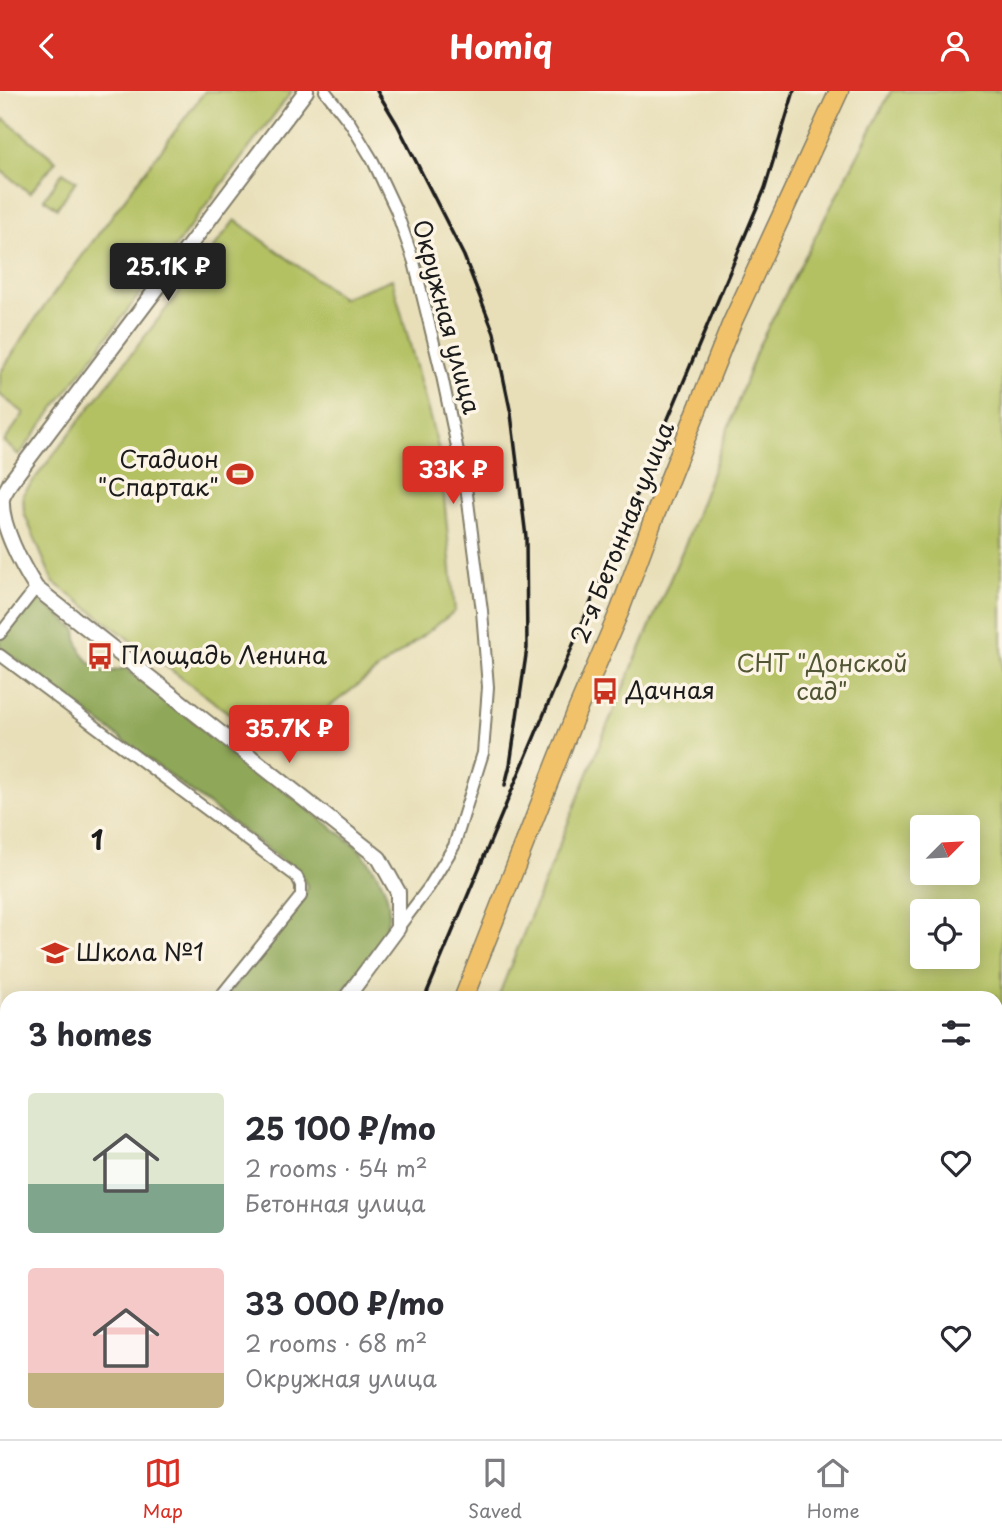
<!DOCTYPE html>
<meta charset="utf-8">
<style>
:root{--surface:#fff;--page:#f7f7f7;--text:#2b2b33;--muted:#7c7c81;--line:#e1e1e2;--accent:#d93025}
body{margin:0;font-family:"Playpen Sans",sans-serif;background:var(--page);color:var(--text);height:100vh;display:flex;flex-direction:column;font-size:26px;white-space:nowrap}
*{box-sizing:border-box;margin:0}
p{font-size:23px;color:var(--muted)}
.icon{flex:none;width:38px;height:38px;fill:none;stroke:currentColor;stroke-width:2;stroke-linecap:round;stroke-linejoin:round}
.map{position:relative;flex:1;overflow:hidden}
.sheet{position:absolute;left:0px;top:900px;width:1003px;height:450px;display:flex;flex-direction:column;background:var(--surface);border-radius:21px 21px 0 0;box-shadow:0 4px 18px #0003}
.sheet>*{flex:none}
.needle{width:46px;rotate:66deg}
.tools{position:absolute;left:910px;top:724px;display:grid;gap:14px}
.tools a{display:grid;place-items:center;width:70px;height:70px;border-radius:7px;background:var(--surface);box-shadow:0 4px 18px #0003;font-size:35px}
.price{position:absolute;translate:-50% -60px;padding:0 16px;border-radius:7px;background:var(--accent);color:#fff;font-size:23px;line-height:46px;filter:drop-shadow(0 2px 4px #0008)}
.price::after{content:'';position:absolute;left:50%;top:42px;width:21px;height:16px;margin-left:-10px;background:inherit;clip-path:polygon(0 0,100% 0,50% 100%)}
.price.active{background:#222;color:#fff}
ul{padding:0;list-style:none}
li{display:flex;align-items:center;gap:21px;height:175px;padding:0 28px}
li span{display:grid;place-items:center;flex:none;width:196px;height:140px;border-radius:7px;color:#555}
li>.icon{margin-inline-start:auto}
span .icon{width:84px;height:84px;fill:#fffc;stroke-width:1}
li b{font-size:30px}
h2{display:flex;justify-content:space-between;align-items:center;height:84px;padding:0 28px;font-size:30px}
header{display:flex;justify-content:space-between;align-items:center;height:91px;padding:0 28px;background:var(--accent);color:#fff;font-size:32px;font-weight:700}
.tabs{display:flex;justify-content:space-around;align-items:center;height:98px;border-top:2px solid var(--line);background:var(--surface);font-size:19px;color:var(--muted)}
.tabs a{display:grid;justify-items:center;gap:4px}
.tabs .active{color:var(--accent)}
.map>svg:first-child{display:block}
.green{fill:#b4c163;stroke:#686e40;stroke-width:2;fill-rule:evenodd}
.forest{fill:#8fa759;stroke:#56623a;stroke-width:2}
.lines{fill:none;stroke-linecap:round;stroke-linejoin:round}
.minor-casing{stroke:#827e6a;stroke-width:14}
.tertiary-casing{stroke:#827e6a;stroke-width:18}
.secondary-casing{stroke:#827e6a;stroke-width:19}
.primary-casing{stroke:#827e6a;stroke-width:21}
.minor{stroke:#fff;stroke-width:10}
.tertiary{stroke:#fff;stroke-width:14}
.secondary{stroke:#fae7c3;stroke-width:16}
.primary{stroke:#f2c26a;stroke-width:18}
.rail{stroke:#1c1c1c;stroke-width:3.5}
.labels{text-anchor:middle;stroke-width:7;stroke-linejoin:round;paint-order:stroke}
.street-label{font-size:24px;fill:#1c1c1c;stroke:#fcf5e5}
.poi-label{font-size:24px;fill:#1c1c1c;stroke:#fcf5e5;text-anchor:start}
.park-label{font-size:24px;fill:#515635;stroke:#fcf5e5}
.neighbourhood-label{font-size:26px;font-weight:bold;fill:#1c1c1c;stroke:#fcf5e5}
</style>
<header><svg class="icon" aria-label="back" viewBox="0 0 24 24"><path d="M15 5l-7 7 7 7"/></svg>Homiq<svg class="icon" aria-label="person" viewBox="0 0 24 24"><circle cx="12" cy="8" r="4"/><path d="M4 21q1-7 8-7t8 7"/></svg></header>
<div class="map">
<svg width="1002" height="1348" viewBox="0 0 1002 1348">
<rect width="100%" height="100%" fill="#fcf5e5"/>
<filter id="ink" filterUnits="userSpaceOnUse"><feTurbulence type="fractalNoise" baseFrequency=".0143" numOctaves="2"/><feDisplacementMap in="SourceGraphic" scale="14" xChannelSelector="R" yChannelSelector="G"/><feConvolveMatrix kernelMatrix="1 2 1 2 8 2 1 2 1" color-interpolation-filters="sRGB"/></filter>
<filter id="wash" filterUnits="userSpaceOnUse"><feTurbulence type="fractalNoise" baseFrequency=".00686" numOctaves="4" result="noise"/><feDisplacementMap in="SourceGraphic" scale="28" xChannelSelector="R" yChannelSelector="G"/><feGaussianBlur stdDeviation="1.57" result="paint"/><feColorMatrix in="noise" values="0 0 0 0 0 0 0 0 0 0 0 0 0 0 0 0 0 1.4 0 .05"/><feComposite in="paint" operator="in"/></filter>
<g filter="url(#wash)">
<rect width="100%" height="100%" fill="#e8dfb9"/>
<g class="green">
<polygon points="205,0 292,0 19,364 4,351 24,322 0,304 0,282 38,224"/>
<path d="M891 0H1002V1071L996 1079V906H498L607 635 687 449 758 256ZM922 737H968V782H922ZM922 821H968V866H922Z"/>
<polygon points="4,28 56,70 30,102 0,79 0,33"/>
<polygon points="63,81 76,90 57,117 44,108"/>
<polygon points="235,129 342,207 392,188 440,363 455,520 308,632 285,664 53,491 24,422 23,403"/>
</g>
<g class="forest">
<path d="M34 505 76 538C77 560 87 573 106 582L125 577 356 755C416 823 384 846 338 906H225L304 808 307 795 301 784 0 556V551Z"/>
<polygon points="7,1191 7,1342 28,1342 38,1346 37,1348 0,1348 0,1201"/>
<polygon points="474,1342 689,1342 700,1348 473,1348"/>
</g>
</g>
<g filter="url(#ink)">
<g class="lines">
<defs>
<g id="minor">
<polyline points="325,0 350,32 373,70 396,119 414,171 442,285 467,403 482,520 488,596 483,662 454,755 429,796 398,837"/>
<polyline points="0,543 36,497"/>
<polyline points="0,564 297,786 301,794 301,805 220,906"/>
<polyline points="0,951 7,957"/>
<polyline points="0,1203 7,1193"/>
<polyline points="217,1348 220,1342"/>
</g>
<g id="tertiary">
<path d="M306 0 10 392C8 397 3 403 2 408 0 434 22 475 36 497L379 767 398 801V837L347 906"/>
<polyline points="55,1348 57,1342"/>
</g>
<g id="secondary">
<polyline points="775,1342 780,1348"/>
<polyline points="802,1342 807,1348"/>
</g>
<g id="primary">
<polyline points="464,906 576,622 620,519 653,429 731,234 839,0"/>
<polyline points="346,1348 347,1342"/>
</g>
</defs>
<use href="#minor" class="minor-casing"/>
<use href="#tertiary" class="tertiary-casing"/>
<use href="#secondary" class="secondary-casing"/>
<use href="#primary" class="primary-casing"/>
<use href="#minor" class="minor"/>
<use href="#tertiary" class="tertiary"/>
<use href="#secondary" class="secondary"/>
<use href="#primary" class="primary"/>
<g class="rail">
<polyline points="377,0 397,33 464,165 494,242 511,323 526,446 527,557 510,674 505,694"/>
<polyline points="425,906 765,97 794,0"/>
<polyline points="996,1136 1002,1128"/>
<polyline points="240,1348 243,1342"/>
<polyline points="818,1348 823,1342"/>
</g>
</g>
</g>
<defs>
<symbol id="stadium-bare" viewBox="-9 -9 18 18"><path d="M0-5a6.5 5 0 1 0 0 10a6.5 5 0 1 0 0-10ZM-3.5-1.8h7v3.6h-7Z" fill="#c8321e" stroke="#fcf5e5" stroke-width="2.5" paint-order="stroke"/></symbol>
<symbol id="bus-bare" viewBox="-9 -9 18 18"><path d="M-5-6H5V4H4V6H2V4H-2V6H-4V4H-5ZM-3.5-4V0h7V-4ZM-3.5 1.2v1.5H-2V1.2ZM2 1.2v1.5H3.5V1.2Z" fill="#c8321e" stroke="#fcf5e5" stroke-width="2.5" paint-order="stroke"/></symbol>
<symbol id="school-bare" viewBox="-9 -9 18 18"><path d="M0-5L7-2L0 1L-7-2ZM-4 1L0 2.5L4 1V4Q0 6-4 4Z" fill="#c8321e" stroke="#fcf5e5" stroke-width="2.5" paint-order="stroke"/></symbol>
</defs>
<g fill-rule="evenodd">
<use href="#stadium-bare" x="221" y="364" width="38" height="38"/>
<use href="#bus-bare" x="81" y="546" width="38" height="38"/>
<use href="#bus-bare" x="586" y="581" width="38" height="38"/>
<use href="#school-bare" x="36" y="843" width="38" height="38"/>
</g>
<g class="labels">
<g class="street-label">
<text transform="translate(446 226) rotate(75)" y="8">Окружная улица</text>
<text transform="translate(623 442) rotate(-68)" y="8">2-я Бетонная улица</text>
</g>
<g class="poi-label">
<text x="219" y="377" text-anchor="end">Стадион<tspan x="219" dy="28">"Спартак"</tspan></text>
<text x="121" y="573">Площадь Ленина</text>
<text x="626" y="608">Дачная</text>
<text x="76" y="870">Школа №1</text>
</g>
<g class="park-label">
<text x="822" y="581">СНТ "Донской<tspan x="822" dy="28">сад"</tspan></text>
</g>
<g class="neighbourhood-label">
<text x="97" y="759">1</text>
</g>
</g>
</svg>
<div class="tools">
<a><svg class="needle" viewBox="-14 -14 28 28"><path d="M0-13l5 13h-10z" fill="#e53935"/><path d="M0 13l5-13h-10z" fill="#7c7c81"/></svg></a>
<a><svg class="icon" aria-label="locate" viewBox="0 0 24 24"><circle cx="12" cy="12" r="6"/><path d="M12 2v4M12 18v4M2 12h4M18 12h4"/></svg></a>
</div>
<b class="price active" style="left:168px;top:212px">25.1K ₽</b>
<b class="price" style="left:453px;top:415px">33K ₽</b>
<b class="price" style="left:289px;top:674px">35.7K ₽</b>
<section class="sheet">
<h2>3 homes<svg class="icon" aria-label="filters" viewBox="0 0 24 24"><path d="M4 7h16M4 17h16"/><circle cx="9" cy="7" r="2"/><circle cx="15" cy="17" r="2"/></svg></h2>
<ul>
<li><span style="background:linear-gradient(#dfe7d0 65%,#7fa58c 0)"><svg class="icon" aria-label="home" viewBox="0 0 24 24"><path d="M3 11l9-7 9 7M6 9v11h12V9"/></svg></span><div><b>25 100 ₽/mo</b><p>2 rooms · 54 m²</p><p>Бетонная улица</p></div><svg class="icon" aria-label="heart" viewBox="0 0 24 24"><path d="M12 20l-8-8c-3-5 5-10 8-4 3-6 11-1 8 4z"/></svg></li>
<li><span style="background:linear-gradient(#f6c9c9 75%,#c2b280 0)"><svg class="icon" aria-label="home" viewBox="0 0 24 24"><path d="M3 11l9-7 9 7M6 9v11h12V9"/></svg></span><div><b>33 000 ₽/mo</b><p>2 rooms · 68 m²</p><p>Окружная улица</p></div><svg class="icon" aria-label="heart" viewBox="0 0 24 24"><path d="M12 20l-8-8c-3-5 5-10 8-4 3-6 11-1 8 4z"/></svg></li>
</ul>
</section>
</div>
<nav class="tabs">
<a class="active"><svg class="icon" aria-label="map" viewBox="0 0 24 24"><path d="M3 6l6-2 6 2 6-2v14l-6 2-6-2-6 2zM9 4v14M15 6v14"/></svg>Map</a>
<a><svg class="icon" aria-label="saved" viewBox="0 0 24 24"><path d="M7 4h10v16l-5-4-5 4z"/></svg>Saved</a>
<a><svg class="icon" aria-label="home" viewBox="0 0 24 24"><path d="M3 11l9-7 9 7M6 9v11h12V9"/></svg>Home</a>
</nav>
